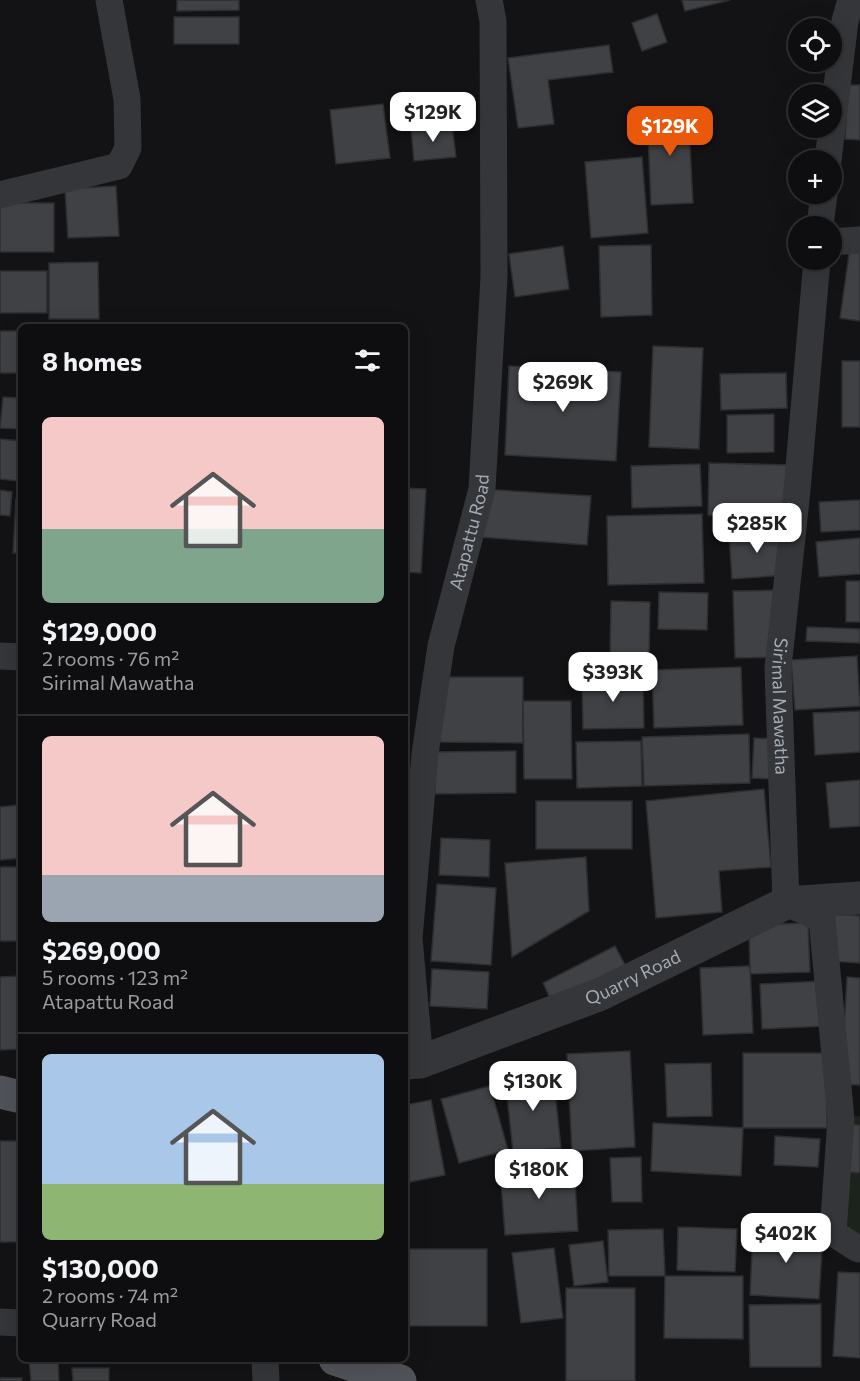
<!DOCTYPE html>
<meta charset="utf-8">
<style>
:root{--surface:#0e0e10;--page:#171719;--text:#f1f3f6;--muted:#9b9c9f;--line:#2e2e30;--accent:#ea580c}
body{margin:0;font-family:Commissioner,sans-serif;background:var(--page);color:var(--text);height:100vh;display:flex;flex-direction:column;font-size:22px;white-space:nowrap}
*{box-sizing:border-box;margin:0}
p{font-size:20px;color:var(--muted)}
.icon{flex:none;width:33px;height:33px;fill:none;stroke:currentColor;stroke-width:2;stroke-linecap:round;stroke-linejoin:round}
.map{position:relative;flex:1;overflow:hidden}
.sheet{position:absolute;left:18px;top:324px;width:390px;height:1038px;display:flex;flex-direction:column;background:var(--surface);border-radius:9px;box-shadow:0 6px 24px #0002,0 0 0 2px var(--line)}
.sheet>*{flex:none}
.buttons{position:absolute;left:788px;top:18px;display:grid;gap:12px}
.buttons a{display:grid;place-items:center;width:54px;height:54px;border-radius:50%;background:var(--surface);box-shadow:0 6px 24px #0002,0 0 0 2px var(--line);font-size:30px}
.price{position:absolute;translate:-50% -51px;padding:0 14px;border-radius:12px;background:#fff;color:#222;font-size:20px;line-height:39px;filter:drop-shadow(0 2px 3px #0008)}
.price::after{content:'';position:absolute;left:50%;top:36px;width:18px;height:14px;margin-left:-9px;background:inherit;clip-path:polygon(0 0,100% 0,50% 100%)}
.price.on{background:var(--accent);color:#fff}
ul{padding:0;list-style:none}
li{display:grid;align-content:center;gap:12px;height:318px;padding:0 24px}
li+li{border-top:2px solid var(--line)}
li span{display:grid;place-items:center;height:186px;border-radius:9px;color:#555}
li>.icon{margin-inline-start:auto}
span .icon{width:108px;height:108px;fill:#fffc;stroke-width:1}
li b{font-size:26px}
h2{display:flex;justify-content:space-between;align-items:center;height:72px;padding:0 24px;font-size:26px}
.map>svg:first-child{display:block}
.green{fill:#1b231c}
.building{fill:#3f4145;stroke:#2d2e31;stroke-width:1.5}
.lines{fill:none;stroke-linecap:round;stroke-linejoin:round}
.minor{stroke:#34363a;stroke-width:27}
.tertiary{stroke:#34363a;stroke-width:33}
.primary{stroke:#505359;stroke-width:33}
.labels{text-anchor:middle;stroke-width:5;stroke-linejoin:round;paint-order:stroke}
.street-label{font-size:18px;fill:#a5abb5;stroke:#0e0e10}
</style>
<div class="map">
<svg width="860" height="1381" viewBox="0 0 860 1381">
<rect width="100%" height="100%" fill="#131315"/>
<polygon class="green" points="860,1116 860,1261 833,1233 841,1119"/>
<g class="building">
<polygon points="177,0 239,0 239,10 177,11"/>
<polygon points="682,0 730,0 685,11"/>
<polygon points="657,14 667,42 642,51 632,23"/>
<rect x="174" y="17" width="65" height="27"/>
<polygon points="609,45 613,72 548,80 554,124 518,128 508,58"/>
<polygon points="848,85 860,85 860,140 845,139"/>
<polygon points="383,104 390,158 336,164 330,110"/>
<polygon points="688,109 693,203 651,205 647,111"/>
<polygon points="452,125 456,157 414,161 411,129"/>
<polygon points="642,157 648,233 591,238 585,162"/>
<polygon points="116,186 119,236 68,238 65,189"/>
<rect x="0" y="203" width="54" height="49"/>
<polygon points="651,245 652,315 601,317 599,246"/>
<polygon points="563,246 569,289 515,297 509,254"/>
<polygon points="850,247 860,249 860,321 840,318"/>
<polygon points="98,262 99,319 49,319 49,263"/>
<rect x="0" y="271" width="47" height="42"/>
<polygon points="44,323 89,325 89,327 44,327"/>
<rect x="0" y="331" width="21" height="42"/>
<polygon points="653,346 703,348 699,449 649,447"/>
<rect x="842" y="361" width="18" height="66"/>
<polygon points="509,366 621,372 616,461 505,455"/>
<polygon points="786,373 787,408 721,410 720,374"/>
<polygon points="3,397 21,398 21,429 0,428"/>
<polygon points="774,414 774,452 727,453 727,415"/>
<polygon points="0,439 21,441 18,481 0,479"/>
<polygon points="709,463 789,465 788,517 708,515"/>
<polygon points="700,464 702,506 632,508 631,466"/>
<polygon points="405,488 426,489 421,573 405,572"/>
<polygon points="482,489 591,496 587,545 479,537"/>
<polygon points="0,490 12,492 10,516 0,515"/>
<polygon points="16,499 21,500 21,553 13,553"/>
<polygon points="860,500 860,530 821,532 819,502"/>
<polygon points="702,514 704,583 608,585 607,516"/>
<polygon points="783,530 786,575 732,579 729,534"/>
<polygon points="860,538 860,574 819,577 816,542"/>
<rect x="846" y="581" width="14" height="41"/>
<polygon points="786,590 788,657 735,658 733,591"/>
<polygon points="659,592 708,593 707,630 658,629"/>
<polygon points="611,601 650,602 649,656 610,655"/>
<polygon points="807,627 860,629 860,643 806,641"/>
<polygon points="857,656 860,706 795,710 791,660"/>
<polygon points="741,667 743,725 654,728 652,670"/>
<polygon points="643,676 644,728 583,729 582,678"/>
<polygon points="441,677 523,677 523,743 440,742"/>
<polygon points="523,701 571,701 572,779 524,779"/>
<polygon points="860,711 860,752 815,755 813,713"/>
<polygon points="749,734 750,783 644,786 642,737"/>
<polygon points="754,738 776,739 774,779 752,778"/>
<polygon points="641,741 642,786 577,788 576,742"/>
<polygon points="516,751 516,793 435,794 435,752"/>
<polygon points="860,780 860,826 830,828 826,783"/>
<polygon points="764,789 771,867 719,871 722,912 656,918 646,801"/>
<rect x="536" y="801" width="96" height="48"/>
<polygon points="18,805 21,858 0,860 0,807"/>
<polygon points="441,838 490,840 489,877 439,875"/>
<polygon points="586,857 589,911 512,957 505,863"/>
<rect x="0" y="867" width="21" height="74"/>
<polygon points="437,884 496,888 491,965 431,961"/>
<polygon points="831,914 860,916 860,963 829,961"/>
<polygon points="808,923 810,972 750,974 749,925"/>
<polygon points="615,946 631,976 554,1006 543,983"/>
<polygon points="750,966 753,1033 703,1035 700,968"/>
<polygon points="432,969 489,972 487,1009 430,1006"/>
<polygon points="21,976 21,1049 0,1050 0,977"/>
<polygon points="847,977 860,978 860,1085 841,1084"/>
<polygon points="823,981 826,1026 762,1029 760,984"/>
<polygon points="630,1051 635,1147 572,1151 567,1054"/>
<rect x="743" y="1053" width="84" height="75"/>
<polygon points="711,1063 712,1116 667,1117 665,1064"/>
<polygon points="553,1072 561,1148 513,1152 505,1077"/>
<polygon points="490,1086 508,1150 459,1163 441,1099"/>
<polygon points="431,1100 445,1175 405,1183 405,1105"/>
<polygon points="653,1123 743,1128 741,1176 651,1171"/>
<polygon points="846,1124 860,1125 860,1173 843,1172"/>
<polygon points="775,1136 820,1139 818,1167 774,1165"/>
<rect x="0" y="1141" width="21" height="101"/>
<polygon points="641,1157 642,1202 612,1202 610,1158"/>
<polygon points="574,1164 578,1231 505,1235 500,1169"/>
<polygon points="678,1227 737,1229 735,1272 677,1270"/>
<polygon points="663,1229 665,1276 609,1276 608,1230"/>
<polygon points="753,1230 823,1234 819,1299 750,1295"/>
<polygon points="603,1241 608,1282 574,1286 569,1245"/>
<polygon points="554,1248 563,1318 521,1323 512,1253"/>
<rect x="407" y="1249" width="80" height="77"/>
<polygon points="838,1272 860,1273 860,1358 833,1356"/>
<polygon points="665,1276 743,1276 743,1339 664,1338"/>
<rect x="566" y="1288" width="69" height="93"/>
<polygon points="821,1304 821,1367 750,1367 749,1305"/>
<polygon points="29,1359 58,1359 59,1381 31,1381"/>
<polygon points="72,1368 109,1368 109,1381 73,1381"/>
<rect x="0" y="1378" width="22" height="3"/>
</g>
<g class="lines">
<g class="minor">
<polyline points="828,160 845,21 851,0"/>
<polyline points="0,195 119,166 128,148 127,99 109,0"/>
<polyline points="820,226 824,194"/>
<polyline points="831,242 860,240"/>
<path id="s1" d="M817 260 797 490 778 668 786 903 822 919 841 1119 833 1233 858 1249"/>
<polyline points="0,656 21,657"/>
<path id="s2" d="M420 1062 409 938 425 754 441 646 482 489 494 277 493 21 489 0"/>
<polyline points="0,1322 21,1323"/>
<polyline points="265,1359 266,1381"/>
</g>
<path class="tertiary" id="s3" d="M405 1063 420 1062 601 994 786 903 860 898"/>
<g class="primary">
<polyline points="0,1092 21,1097"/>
<polyline points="335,1359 400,1381"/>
</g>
</g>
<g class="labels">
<g class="street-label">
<text dy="6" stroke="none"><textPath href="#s2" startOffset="536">Atapattu Road</textPath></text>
<text dy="6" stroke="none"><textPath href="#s1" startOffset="448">Sirimal Mawatha</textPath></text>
<text dy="6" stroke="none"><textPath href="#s3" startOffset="244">Quarry Road</textPath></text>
</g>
</g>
</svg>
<div class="buttons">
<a><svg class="icon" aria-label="locate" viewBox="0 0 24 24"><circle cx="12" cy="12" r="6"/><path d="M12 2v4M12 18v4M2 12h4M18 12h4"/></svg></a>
<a><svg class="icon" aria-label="layers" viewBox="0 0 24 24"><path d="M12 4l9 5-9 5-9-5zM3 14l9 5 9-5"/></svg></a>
<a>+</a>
<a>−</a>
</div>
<b class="price" style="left:433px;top:143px">$129K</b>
<b class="price on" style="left:670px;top:157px">$129K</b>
<b class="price" style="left:563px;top:413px">$269K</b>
<b class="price" style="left:757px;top:554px">$285K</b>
<b class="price" style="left:613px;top:703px">$393K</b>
<b class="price" style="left:533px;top:1112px">$130K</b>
<b class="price" style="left:539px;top:1200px">$180K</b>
<b class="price" style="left:786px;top:1264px">$402K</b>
<section class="sheet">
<h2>8 homes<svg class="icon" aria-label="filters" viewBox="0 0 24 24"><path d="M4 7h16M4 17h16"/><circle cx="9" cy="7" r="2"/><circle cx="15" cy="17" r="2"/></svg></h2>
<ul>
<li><span style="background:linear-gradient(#f6c9c9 60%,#7fa58c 0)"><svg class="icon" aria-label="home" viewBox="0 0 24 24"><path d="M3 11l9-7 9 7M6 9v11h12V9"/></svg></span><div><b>$129,000</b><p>2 rooms · 76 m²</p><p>Sirimal Mawatha</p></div></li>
<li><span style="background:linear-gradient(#f6c9c9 75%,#9aa5b1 0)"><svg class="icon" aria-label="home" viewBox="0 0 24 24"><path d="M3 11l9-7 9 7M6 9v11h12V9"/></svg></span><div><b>$269,000</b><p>5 rooms · 123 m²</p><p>Atapattu Road</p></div></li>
<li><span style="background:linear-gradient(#a9c7e8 70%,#8fb573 0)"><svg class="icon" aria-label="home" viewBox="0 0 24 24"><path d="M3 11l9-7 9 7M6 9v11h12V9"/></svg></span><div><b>$130,000</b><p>2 rooms · 74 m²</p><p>Quarry Road</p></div></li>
</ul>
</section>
</div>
